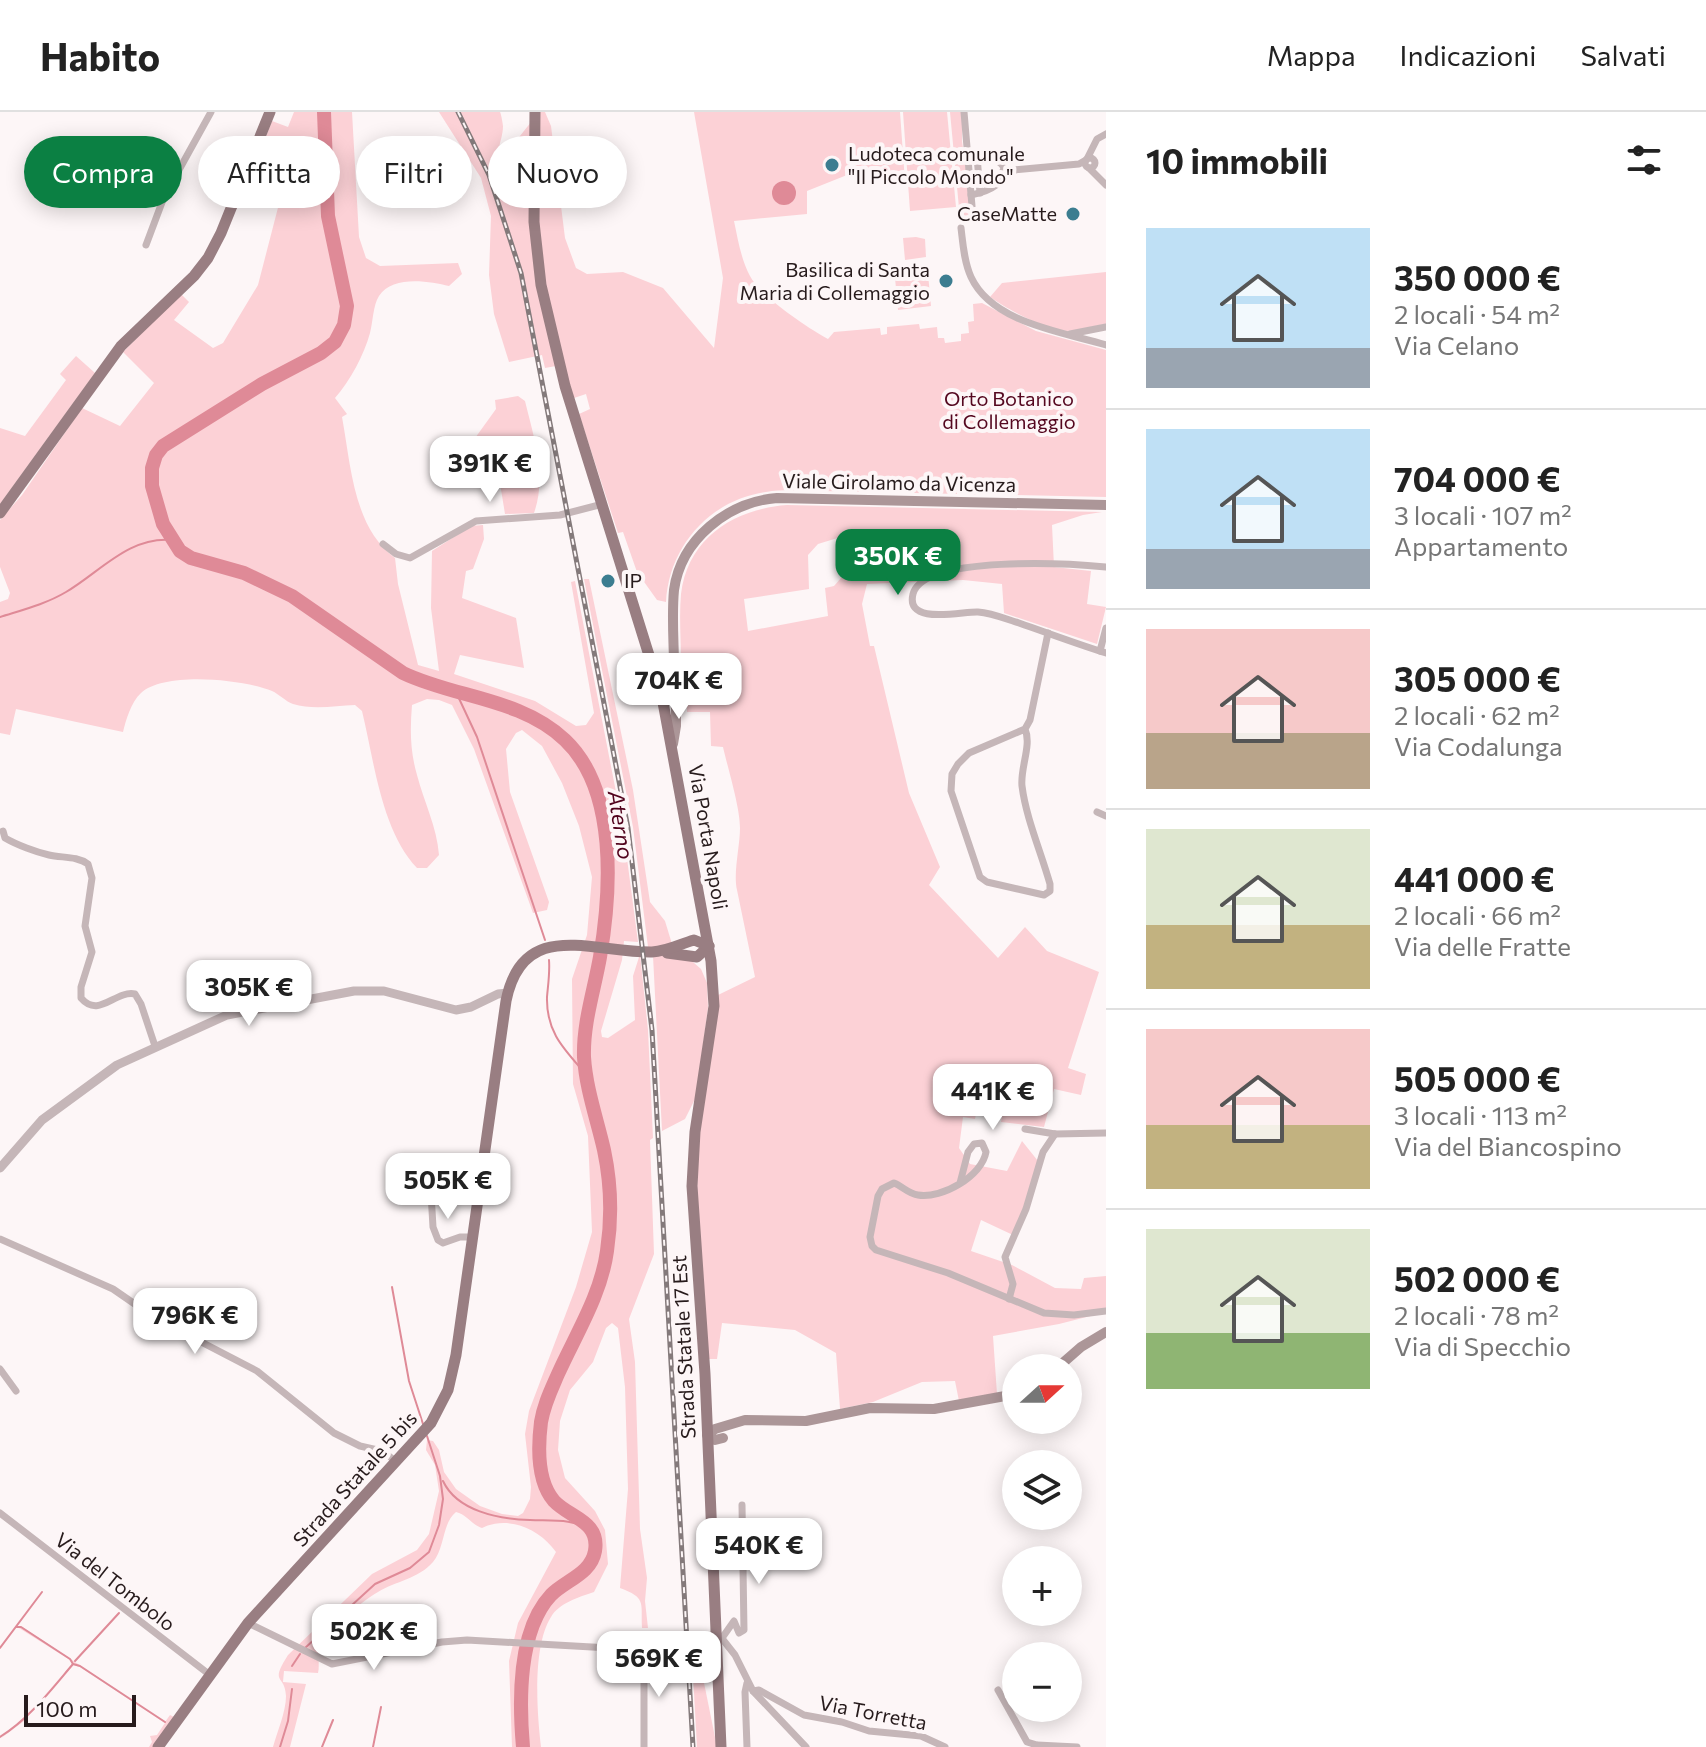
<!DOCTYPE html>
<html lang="it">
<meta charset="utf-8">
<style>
:root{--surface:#fff;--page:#f2f2f2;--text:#222;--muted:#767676;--line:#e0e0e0;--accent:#0b8043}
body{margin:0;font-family:Commissioner,sans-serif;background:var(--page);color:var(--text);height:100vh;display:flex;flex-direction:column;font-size:30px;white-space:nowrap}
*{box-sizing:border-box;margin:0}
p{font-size:26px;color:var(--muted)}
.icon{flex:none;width:44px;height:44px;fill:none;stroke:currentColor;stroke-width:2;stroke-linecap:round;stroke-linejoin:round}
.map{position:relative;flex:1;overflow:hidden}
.sheet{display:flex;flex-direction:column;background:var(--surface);width:600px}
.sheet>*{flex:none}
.top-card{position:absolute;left:24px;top:24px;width:760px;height:72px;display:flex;gap:16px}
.needle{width:52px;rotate:69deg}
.fabs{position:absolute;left:1002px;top:1242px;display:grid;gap:16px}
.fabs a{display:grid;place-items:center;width:80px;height:80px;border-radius:50%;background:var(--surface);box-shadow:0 4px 20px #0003;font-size:40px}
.scale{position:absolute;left:24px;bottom:20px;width:112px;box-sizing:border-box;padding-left:8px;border:4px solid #271b1c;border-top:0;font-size:22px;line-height:28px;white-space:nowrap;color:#271b1c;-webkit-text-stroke:6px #fdf6f7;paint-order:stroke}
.price{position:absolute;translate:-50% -68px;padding:0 18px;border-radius:16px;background:#fff;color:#222;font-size:26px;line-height:52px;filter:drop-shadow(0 2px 4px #0008)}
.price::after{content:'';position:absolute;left:50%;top:48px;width:24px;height:18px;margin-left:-12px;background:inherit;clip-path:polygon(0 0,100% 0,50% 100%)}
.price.active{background:var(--accent);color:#fff}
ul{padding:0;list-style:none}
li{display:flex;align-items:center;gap:24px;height:200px;padding:0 40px}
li+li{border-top:2px solid var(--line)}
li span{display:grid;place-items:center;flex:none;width:224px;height:160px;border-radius:0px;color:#555}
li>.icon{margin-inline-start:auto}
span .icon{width:96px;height:96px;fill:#fffc;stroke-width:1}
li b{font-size:34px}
h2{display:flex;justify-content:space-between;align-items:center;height:96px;padding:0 40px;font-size:34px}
.pill{padding:0 28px;border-radius:36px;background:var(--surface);box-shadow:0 4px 20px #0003;font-size:28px;line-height:72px}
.pill.active{background:var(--accent);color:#fff}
header{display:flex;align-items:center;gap:48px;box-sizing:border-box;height:112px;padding:0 40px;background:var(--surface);border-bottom:2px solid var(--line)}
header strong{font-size:38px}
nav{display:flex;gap:44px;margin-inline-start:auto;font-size:28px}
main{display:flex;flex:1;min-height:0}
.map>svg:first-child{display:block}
.green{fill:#fcd1d6;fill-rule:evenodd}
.water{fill:#df8a97}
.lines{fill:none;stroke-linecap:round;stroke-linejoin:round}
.stream{stroke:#df8a97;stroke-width:2}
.river{stroke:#df8a97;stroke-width:14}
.minor{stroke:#c5b6b8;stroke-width:7}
.tertiary{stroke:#c5b6b8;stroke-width:9}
.secondary{stroke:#ac9698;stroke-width:10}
.primary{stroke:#997e82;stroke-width:11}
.rail-casing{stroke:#847a7b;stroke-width:5}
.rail{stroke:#fdf6f7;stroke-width:2;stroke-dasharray:6;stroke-linecap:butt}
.poi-dot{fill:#3c7d90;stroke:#fdf6f7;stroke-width:3}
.labels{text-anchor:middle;stroke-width:8;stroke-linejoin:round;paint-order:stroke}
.poi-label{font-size:20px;fill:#271b1c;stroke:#fdf6f7;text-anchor:start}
.park-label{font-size:20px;fill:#54071f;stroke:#fdf6f7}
.street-label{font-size:20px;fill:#271b1c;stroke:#fdf6f7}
.water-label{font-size:22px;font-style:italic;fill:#51031d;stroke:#fdf6f7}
</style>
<header>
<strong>Habito</strong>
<nav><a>Mappa</a><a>Indicazioni</a><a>Salvati</a></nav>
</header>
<main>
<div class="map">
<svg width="1106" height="1635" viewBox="0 0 1106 1635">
<rect width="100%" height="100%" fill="#fdf6f7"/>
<g class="green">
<path d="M294 0H352L359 125 366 146 380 154 458 151 462 162 449 174C429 169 392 163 379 184 373 193 373 210 370 221 364 243 350 269 335 286L347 302 342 305C351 353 353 415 395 446L398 472 418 553 439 559 431 496 432 439 471 414 483 413 484 427 473 457 466 459 462 486 516 506 524 556 460 543 454 562 535 589 576 614 586 613 594 601 571 470 575 469 623 716 638 830 624 829 622 848 601 919 602 925 608 926 635 908 633 864 640 842 648 918 653 1026 650 1028 654 1142 629 1207 635 1250 640 1417 647 1466 645 1489 648 1516H642C641 1489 646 1486 620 1476L628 1377 625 1275 618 1216 612 1211 606 1216 593 1250 570 1278 560 1309 558 1338 565 1366 595 1399 605 1418 608 1452 594 1480C579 1485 559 1491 551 1505 532 1535 537 1601 541 1635H512L509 1549 518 1511 556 1440C540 1417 508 1403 482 1416 472 1413 466 1402 456 1400 442 1411 445 1436 433 1450 418 1467 396 1469 378 1480 361 1490 326 1518 320 1536 317 1544 320 1553 318 1561L284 1559 283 1570 306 1572 290 1635H273C277 1620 286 1600 286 1584 285 1561 269 1573 288 1543L372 1462 417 1438 429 1422 439 1379 435 1353 426 1338 427 1328 433 1329 439 1338 444 1360 456 1377 480 1394 502 1402 518 1404 523 1401 530 1387 531 1375 525 1322 529 1299 576 1175 592 1120 588 1024 573 972 572 867 587 823 592 765 579 714 562 671 542 634 522 618 516 621 506 637 510 680 549 790 547 798 533 801 474 637 452 593 439 588 427 587 412 593C410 617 410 639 417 663 424 690 437 715 439 743L427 756H417C381 718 374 648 362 599L355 593C335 594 312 598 293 592 285 589 279 582 272 579 243 567 164 559 141 581 131 590 126 608 123 620L16 597 10 623 0 621V490L8 487 10 481 0 455V408L22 383 82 296 120 314 154 271 123 240 181 182 189 190 174 208 213 236 223 231 258 173 281 84C279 66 271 58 257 47L272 9 288 15Z"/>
<path d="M439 0H500C501 1 503 13 503 14 503 30 492 40 507 53L512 52 516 29 539 0H545L551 14 565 126 576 156 587 162 623 160 663 176 714 236 723 166 694 0H900L905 70 900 71V59L847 63 807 79V102L734 109C738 128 741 147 750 164 760 184 808 216 828 227L834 220 880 216 881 223 887 222V215L919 212 920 217 937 215 938 226H944L945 231 961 229V222L969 221 968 210 974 209 973 192 982 191 1036 219 1106 238V385L822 379C804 379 784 377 766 380 710 388 669 434 666 490L657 488 637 460 623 420 618 421 579 302 590 297 586 282 574 286 556 254 545 256 542 243 509 250 494 202 489 163 491 104 481 66Z"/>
<polygon points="903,0 947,0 956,95 910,99"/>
<polygon points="950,0 962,0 962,29 973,107 964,108 959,96"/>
<polygon points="916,125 925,127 926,145 905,148 903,126"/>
<path d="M1106 160V212C1094 214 1080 218 1067 219 1047 219 1007 197 990 185L1002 171Z"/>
<polygon points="928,162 931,194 898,198 895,166"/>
<polygon points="76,244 95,261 0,392 0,316 25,324 66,268 60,262"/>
<path d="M518 284 525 289C534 326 547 364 534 401L505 402 498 359 465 340 496 297 495 288Z"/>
<path d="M787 393 1102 400 1083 403 1052 413 1054 455 1091 459 1087 492 1106 495 1097 532 1004 501 1002 472 963 468 867 472 862 492 870 534H874L909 681 940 755 929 773 998 846 1025 815 1047 839 1099 860 1068 956 1086 962 1081 983 1054 977 1044 1015 1001 1010 1005 988 980 983 975 1007 963 1005 959 1036 970 1052 1007 1059 1022 1029 1038 1049 1023 1101 1013 1123 981 1108 971 1139 1012 1153 1055 1176 1081 1177 1084 1166 1106 1164V1200L1059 1212 993 1224 997 1282 959 1289 955 1269 922 1270 873 1290 840 1297 836 1241 795 1218 722 1211 717 1247H708C703 1176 693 1102 699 1031 703 981 715 933 718 883L755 865C749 836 743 807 737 778 733 761 740 734 740 716 740 695 728 657 723 635L711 634 710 600H687L686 557 681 551C681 528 679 505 681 482 688 425 735 397 787 393ZM844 424H863V437L851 436 848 458 834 474 825 476 828 504 748 519 744 487 809 477 808 443 818 432Z"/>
<polygon points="584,467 589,467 633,678 650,790 665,809 672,832 701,857 707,871 708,896 696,985 685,1007 662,1019 653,844 649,843 633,715"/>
<polygon points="21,1514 165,1610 170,1603 174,1605 153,1635 149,1635 152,1630 150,1624 157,1623 165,1611 80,1555 73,1553 24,1609 0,1627 27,1604 72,1552 70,1548 19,1516"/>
<polygon points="692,1545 699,1546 717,1635 697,1635"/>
</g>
<circle class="water" cx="784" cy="81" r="12"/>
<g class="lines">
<g class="stream">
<path d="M0 505C22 498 46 492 66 480 100 460 129 424 172 428"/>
<polyline points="456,580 477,625 545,828"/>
<path d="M549 848C550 861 548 873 547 885 546 920 564 937 585 961"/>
<polyline points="392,1175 409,1269 423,1312"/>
<path d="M443 1369C457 1399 498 1407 530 1408 549 1409 574 1406 591 1418"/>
<polyline points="16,1515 21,1515 70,1547 73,1552 80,1554 165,1610"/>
<polyline points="0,1536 42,1480"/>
<polyline points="305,1536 375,1472 410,1456 429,1440 439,1413 443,1387 440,1364 427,1324"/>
<polyline points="75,1549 119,1501"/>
<polyline points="292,1554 300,1542"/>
<path d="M0 1625C29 1607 51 1578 73 1552"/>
<polyline points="280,1635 288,1609 292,1577"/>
<polyline points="322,1635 333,1608"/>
<polyline points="373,1635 381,1595"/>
</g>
<path class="river" d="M324 0 328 104 347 194 344 213 335 230 321 241 262 272 163 334 156 343 152 356V374L163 412 180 439 191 446 244 461 292 484 403 561C455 586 521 586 565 628 618 678 611 780 600 845 594 879 583 911 584 945 586 977 597 1007 604 1038 611 1071 612 1106 607 1139 601 1183 576 1222 558 1262 551 1278 544 1292 541 1310 538 1334 537 1369 554 1389 570 1406 600 1409 595 1439 591 1462 566 1468 551 1483 518 1518 519 1590 523 1635"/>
<g class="minor">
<polyline points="964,0 972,94"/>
<polyline points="977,44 980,81"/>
<path d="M967 45C1015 40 1018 74 971 83"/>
<circle cx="1090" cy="51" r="5"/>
<polyline points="1087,47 1097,27 1106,22"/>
<polyline points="1089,56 1106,73"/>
<polyline points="1003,59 1079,52 1086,48"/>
<path d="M961 116C963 132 964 150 971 165 992 211 1063 220 1106 233"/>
<polyline points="146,133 164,85 211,0"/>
<polyline points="1070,222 1106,215"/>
<polyline points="383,432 396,442 410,446 476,409 560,403 603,392"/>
<path d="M1106 455C1074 452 923 442 913 482 905 514 963 499 978 500 992 501 1006 507 1019 511 1048 521 1077 532 1106 541"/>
<polyline points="1100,539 1106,516"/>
<path d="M1025 617 969 641 958 652 952 662 951 679 980 765 987 770 1044 783 1050 779V772C1041 740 1026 706 1022 674 1020 656 1032 633 1025 617L1030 608 1048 521"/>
<polyline points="1097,700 1106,704"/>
<path d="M3 719 5 726C17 733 36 740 49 743 62 746 77 744 88 752L92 766 85 814 92 840 81 875V886C99 907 115 878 135 882L141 892 155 934"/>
<polyline points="1025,1017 1055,1022 1106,1021"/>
<path d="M960 1071 968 1040 974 1032 982 1031 986 1040C982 1064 942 1087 918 1083 909 1082 902 1074 894 1071L882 1077 878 1084 870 1125 872 1134 876 1138 948 1161 1044 1201 1074 1203 1106 1199"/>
<polyline points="431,1081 433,1115 438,1128 443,1131 460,1125 472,1125"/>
<polyline points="0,1127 113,1177 155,1206 257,1259 334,1321 360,1334 382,1339 397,1350"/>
<polyline points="1009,1187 1013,1172 1005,1145 1026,1097 1043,1040 1055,1022"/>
<polyline points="0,1257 16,1279"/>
<polyline points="0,1401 210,1563"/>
<polyline points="248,1511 332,1552 442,1530 467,1528 680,1540"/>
<polyline points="720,1524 735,1543 753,1579 806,1635"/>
<polyline points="722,1526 734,1509 739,1521 744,1518 742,1393"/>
<polyline points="644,1538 644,1635"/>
<polyline points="693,1540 716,1541"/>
<polyline points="747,1571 745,1580 747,1635"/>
<polyline points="998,1578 1027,1630 1037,1633 1077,1635"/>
<polyline points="753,1579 759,1578 804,1603 842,1610 869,1619 921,1624 945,1635"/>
</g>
<polyline class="tertiary" points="0,1056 42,1008 117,953 227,903 354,879 384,879 456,898 471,895 498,882 508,881"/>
<g class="secondary">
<path d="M664 591 671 581 674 572C675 541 671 509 674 478 681 427 728 390 777 386L1106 393"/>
<polyline points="673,632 676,614 676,574"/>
<polyline points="1057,1256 1081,1235 1106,1220"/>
<polyline points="723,1326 715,1328 707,1323 715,1317 745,1308 806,1309 870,1296 934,1297 1016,1282"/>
</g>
<g class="primary">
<polyline points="535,0 534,110 541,173 565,274 662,585 711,849 714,894 695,1020 692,1074 705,1262 721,1635"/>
<polyline points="0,401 121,234 194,164 208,146 221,121 270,0"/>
<polyline points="667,841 697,845 709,834"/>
<path d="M158 1635 248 1511 431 1311 448 1278 456 1243 506 889C523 805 593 841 652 840 668 839 680 832 694 828L709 834"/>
</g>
<defs>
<polyline id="rail" points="458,0 489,63 521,161 628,716 652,918 693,1635"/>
</defs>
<use href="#rail" class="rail-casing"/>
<use href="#rail" class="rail"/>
</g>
<g class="poi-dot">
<circle cx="832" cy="53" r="8"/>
<circle cx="1073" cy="102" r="8"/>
<circle cx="946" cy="169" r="8"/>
<circle cx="608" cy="469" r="8"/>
</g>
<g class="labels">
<g class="poi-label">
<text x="848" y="49">Ludoteca comunale<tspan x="848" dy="23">"Il Piccolo Mondo"</tspan></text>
<text x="1057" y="109" text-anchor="end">CaseMatte</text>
<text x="930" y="165" text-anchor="end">Basilica di Santa<tspan x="930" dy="23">Maria di Collemaggio</tspan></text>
<text x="624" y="476">IP</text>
</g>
<g class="park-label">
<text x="1009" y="294">Orto Botanico<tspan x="1009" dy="23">di Collemaggio</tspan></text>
</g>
<g class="street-label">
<text transform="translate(899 371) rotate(1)" y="7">Viale Girolamo da Vicenza</text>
<text transform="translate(708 725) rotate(80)" y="7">Via Porta Napoli</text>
<text transform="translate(684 1235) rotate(-93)" y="7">Strada Statale 17 Est</text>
<text transform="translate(355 1367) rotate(-48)" y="7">Strada Statale 5 bis</text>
<text transform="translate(115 1470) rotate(38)" y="7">Via del Tombolo</text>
<text transform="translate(873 1601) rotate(11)" y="7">Via Torretta</text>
</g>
<g class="water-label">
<text transform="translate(621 713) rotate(81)" y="8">Aterno</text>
</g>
</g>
</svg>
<div class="fabs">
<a><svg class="needle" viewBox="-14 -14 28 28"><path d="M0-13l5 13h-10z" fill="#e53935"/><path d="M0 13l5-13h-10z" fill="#767676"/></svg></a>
<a><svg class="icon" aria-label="layers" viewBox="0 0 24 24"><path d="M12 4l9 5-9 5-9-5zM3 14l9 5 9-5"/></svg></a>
<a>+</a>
<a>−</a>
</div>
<div class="scale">100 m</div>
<b class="price" style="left:490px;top:392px">391K €</b>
<b class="price active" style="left:898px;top:485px">350K €</b>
<b class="price" style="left:679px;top:609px">704K €</b>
<b class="price" style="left:249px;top:916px">305K €</b>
<b class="price" style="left:993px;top:1020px">441K €</b>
<b class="price" style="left:448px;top:1109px">505K €</b>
<b class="price" style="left:195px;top:1244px">796K €</b>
<b class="price" style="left:759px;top:1474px">540K €</b>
<b class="price" style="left:374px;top:1560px">502K €</b>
<b class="price" style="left:659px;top:1587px">569K €</b>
<div class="top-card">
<a class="pill active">Compra</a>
<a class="pill">Affitta</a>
<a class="pill">Filtri</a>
<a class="pill">Nuovo</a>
</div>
</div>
<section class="sheet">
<h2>10 immobili<svg class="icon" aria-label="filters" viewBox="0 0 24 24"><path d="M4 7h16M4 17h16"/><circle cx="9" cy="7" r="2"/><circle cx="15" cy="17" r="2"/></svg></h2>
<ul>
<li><span style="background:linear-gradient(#bfe0f5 75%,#9aa5b1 0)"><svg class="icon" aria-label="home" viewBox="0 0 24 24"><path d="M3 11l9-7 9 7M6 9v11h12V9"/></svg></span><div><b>350 000 €</b><p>2 locali · 54 m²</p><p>Via Celano</p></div></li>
<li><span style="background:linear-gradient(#bfe0f5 75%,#9aa5b1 0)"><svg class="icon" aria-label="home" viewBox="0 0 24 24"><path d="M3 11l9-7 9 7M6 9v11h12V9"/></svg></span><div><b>704 000 €</b><p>3 locali · 107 m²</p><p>Appartamento</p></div></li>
<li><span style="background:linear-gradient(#f6c9c9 65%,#b9a48a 0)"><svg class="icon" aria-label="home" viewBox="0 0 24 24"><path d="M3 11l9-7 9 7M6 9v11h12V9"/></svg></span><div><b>305 000 €</b><p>2 locali · 62 m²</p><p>Via Codalunga</p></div></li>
<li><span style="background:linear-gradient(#dfe7d0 60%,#c2b280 0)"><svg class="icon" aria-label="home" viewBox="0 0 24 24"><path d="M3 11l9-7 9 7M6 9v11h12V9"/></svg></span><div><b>441 000 €</b><p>2 locali · 66 m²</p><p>Via delle Fratte</p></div></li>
<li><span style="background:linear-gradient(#f6c9c9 60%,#c2b280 0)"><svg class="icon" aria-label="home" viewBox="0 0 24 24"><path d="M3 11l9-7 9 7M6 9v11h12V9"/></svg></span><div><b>505 000 €</b><p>3 locali · 113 m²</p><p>Via del Biancospino</p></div></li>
<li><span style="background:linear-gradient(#dfe7d0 65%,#8fb573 0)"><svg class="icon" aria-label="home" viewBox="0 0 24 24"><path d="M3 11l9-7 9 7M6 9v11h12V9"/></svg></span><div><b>502 000 €</b><p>2 locali · 78 m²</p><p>Via di Specchio</p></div></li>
</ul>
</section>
</main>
